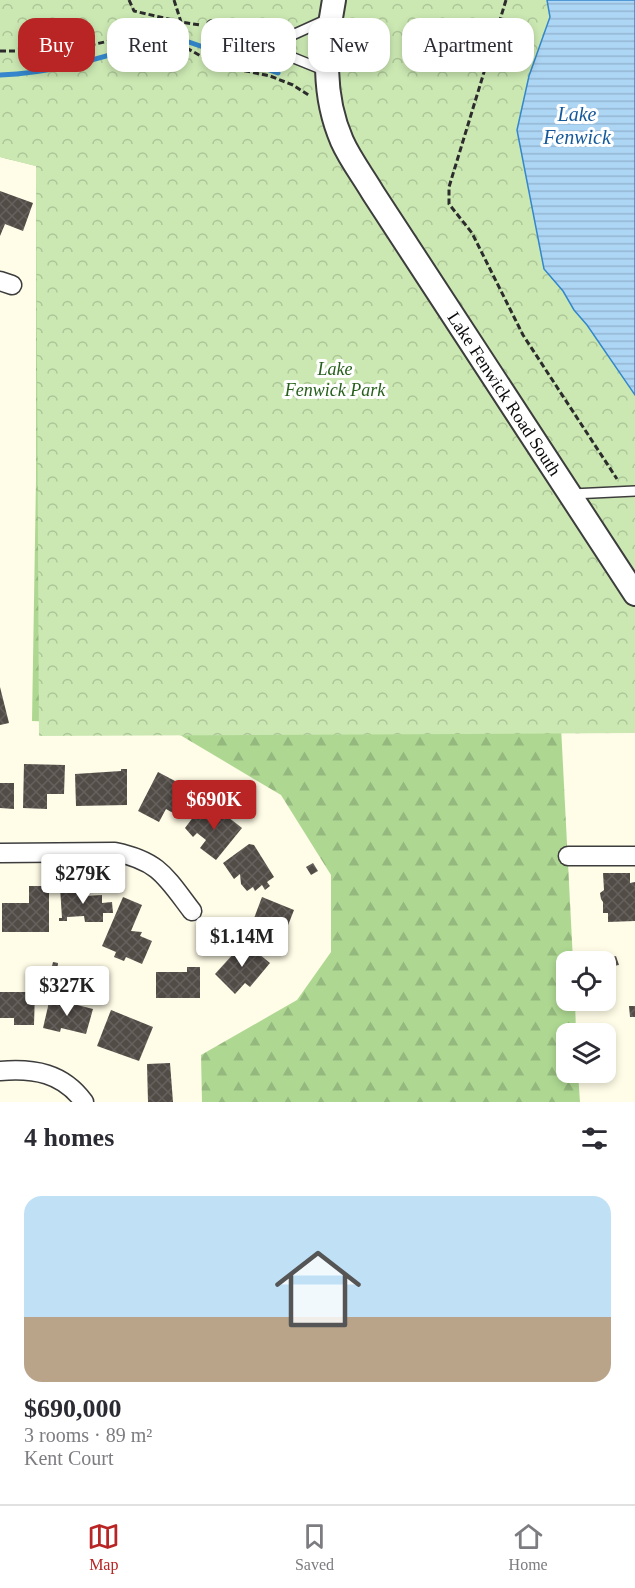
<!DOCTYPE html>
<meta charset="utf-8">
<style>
:root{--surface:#fff;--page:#f7f7f7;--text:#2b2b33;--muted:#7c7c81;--line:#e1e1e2;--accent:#b82524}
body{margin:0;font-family:"Times New Roman",serif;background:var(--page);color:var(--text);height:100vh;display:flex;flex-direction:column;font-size:22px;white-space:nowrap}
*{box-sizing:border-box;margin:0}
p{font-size:20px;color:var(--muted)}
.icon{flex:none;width:33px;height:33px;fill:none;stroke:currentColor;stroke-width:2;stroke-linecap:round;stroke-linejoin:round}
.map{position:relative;height:1102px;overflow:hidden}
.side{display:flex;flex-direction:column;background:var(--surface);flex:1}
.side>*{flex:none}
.hud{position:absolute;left:18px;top:18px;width:600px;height:54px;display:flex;gap:12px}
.tools{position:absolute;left:556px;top:951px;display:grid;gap:12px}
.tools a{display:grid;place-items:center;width:60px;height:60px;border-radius:12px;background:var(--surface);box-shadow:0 3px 9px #0003;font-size:30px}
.price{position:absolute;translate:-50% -51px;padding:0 14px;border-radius:6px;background:#fff;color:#222;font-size:20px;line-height:39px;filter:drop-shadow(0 2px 3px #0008)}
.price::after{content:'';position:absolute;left:50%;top:36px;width:18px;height:14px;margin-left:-9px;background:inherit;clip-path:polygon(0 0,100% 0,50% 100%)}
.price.selected{background:var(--accent);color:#fff}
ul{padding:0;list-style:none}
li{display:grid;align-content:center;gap:12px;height:318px;padding:0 24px}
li+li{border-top:2px solid var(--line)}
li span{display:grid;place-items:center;height:186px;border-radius:18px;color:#555}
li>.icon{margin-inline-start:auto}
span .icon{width:108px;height:108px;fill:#fffc;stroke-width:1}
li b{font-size:26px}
h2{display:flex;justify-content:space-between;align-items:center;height:72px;padding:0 24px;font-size:26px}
.tag{padding:0 21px;border-radius:18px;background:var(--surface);box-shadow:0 3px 9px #0003;font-size:21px;line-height:54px}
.tag.selected{background:var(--accent);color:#fff}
.tab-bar{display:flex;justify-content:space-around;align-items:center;height:84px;border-top:2px solid var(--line);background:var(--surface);font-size:16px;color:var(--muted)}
.tab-bar a{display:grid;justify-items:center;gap:3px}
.tab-bar .selected{color:var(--accent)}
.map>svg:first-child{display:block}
.forest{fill:url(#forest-firs)}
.park{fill:url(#park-crowns)}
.water{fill:url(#water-rules);stroke:#3487cc;stroke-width:1.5}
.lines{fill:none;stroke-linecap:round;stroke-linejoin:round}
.stream{stroke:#3487cc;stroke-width:5}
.building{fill:url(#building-cross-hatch)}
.service-casing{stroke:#3d3d3d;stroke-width:12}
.minor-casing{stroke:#3d3d3d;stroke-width:21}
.tertiary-casing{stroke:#3d3d3d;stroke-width:26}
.path{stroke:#2c2c2c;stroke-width:3;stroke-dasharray:6 3;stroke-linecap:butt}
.service{stroke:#fff;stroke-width:9}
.minor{stroke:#fff;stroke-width:18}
.tertiary{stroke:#fff;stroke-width:22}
.labels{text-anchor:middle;stroke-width:6;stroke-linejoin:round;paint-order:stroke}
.park-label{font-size:18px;font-style:italic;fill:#26601c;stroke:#fff}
.street-label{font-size:18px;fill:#0a0a0a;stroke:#fff}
.water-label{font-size:20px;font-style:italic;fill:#15599a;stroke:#fff}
</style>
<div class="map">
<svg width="635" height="1102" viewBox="0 0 635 1102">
<defs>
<pattern id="forest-firs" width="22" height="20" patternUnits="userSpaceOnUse" patternTransform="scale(1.5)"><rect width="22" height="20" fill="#aed892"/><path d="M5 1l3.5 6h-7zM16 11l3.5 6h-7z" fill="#94b87d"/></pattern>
<pattern id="park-crowns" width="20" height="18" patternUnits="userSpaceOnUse" patternTransform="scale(1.5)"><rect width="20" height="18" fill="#cbe8b2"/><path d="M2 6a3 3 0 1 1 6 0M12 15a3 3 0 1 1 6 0" fill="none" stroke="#adc698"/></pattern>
<pattern id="water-rules" width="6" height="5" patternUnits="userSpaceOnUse" patternTransform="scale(1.5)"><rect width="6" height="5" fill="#add6f5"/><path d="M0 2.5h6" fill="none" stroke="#94b6d1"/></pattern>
<pattern id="building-cross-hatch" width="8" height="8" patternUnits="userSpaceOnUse" patternTransform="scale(1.5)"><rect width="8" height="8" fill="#524c47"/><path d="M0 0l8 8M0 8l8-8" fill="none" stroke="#66615d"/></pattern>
</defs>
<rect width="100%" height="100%" fill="#fffce7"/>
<polygon class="forest" points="0,0 560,707 573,961 567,962 567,1000 575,1001 576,1033 567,1034 567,1072 578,1073 580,1102 202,1102 201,1055 297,1000 331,952 331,875 281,795 165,726 32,721 36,481 36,166 0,157"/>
<polygon class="park" points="0,0 635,0 635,733 39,736 36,166 0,157"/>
<polygon class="water" points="547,0 635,0 635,395 587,325 574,310 563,291 544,269 517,130 529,76 550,17"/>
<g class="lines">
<g class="stream">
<polyline points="183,40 278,73"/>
<path d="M0 75C57 73 106 56 161 40"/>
</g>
</g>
<g class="building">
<polygon points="0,191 33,203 23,231 5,224 0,236"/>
<polygon points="0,687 9,723 0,725"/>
<polygon points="24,764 65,765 64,794 47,794 47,809 23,808"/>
<polygon points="121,769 127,769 127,805 76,806 75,774 121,771"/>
<polygon points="158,772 194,791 180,817 166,809 159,822 138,811"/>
<polygon points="0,783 14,783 14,809 0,808"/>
<polygon points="214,806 242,828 216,860 200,848 206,840 197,833 193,837 185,828 200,808 208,813"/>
<polygon points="249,844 254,845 274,877 267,882 270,886 265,890 262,885 255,891 253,887 247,891 241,884 240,874 234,879 223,863"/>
<polygon points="313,863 318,871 311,875 306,867"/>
<polygon points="603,873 630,873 630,883 635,882 635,921 608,922 608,913 603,913 603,902 601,899 600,893 604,890"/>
<polygon points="29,886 49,886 49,932 2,932 2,903 29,903"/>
<polygon points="83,886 84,896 102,895 102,903 112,902 113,913 103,913 103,922 85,922 84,916 67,917 67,921 59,921 59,918 62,918 60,887"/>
<polygon points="123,897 142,905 131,931 142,932 140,936 152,941 142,964 126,957 124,961 114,957 116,952 102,946"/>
<polygon points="262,897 294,910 280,946 254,936 259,924 253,921"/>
<polygon points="244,942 270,963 250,987 245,983 235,994 215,974"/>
<polygon points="616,956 619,965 608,967 606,958"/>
<polygon points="53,962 58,963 55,989 47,987"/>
<polygon points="187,967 200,967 200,998 156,998 156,972 187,972"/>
<polygon points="0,992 35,992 34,1025 14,1025 14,1018 0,1018"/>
<polygon points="50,998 93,1009 86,1034 61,1028 60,1032 43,1028"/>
<polygon points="629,1006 635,1006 635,1017 630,1017"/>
<polygon points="111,1010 153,1027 139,1061 97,1046"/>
<polygon points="170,1063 173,1102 148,1102 147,1064"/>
</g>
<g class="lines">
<defs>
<g id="service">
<polyline points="212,25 326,71"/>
<polyline points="266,47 330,18"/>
<polyline points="572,494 635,491"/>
</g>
<g id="minor">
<polyline points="0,281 12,285"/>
<path d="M0 853 115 852C159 861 166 877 192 911"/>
<polyline points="568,856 635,856"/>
<path d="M0 1071C34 1068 63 1073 84 1102"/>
</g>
<g id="tertiary">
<path id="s1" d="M334 0C325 48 322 95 342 141 350 159 363 176 373 193L635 594"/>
</g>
</defs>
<use href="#service" class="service-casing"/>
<use href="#minor" class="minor-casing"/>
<use href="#tertiary" class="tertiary-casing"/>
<g class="path">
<polyline points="129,0 134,11 177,21"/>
<polyline points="174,0 181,22"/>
<polyline points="506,0 449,187 449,204 472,233 523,335 617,479"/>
<polyline points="147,26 217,65 270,76 293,85 310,96"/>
<polyline points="0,51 62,51 119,39 146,25 181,22 200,25"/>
</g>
<use href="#service" class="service"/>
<use href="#minor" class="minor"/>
<use href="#tertiary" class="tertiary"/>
</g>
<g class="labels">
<g class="park-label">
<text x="335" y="375">Lake<tspan x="335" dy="21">Fenwick Park</tspan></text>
</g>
<g class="street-label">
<text dy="6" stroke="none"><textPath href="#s1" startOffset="444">Lake Fenwick Road South</textPath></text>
</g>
<g class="water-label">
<text x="577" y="121">Lake<tspan x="577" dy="23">Fenwick</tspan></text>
</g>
</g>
</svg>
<div class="tools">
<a><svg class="icon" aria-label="locate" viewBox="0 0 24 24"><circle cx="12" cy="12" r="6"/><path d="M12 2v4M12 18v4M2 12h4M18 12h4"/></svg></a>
<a><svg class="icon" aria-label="layers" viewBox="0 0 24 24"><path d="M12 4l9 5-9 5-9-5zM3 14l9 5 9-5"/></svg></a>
</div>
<b class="price selected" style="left:214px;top:831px">$690K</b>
<b class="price" style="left:83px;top:905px">$279K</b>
<b class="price" style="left:242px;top:968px">$1.14M</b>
<b class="price" style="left:67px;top:1017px">$327K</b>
<div class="hud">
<a class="tag selected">Buy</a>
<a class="tag">Rent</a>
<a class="tag">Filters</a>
<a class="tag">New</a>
<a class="tag">Apartment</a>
</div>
</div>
<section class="side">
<h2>4 homes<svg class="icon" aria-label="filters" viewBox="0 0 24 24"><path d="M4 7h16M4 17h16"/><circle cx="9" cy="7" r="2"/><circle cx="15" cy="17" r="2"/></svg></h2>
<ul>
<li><span style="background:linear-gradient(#bfe0f5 65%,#b9a48a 0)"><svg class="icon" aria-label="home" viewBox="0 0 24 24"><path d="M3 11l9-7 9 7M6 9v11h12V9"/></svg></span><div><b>$690,000</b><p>3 rooms · 89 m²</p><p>Kent Court</p></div></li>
</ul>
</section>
<nav class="tab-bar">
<a class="selected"><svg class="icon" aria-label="map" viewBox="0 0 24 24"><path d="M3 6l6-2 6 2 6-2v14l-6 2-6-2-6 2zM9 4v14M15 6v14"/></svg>Map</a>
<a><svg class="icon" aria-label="saved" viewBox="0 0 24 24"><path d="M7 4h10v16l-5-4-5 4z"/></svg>Saved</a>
<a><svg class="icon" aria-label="home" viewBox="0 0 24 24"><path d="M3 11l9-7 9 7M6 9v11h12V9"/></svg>Home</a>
</nav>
